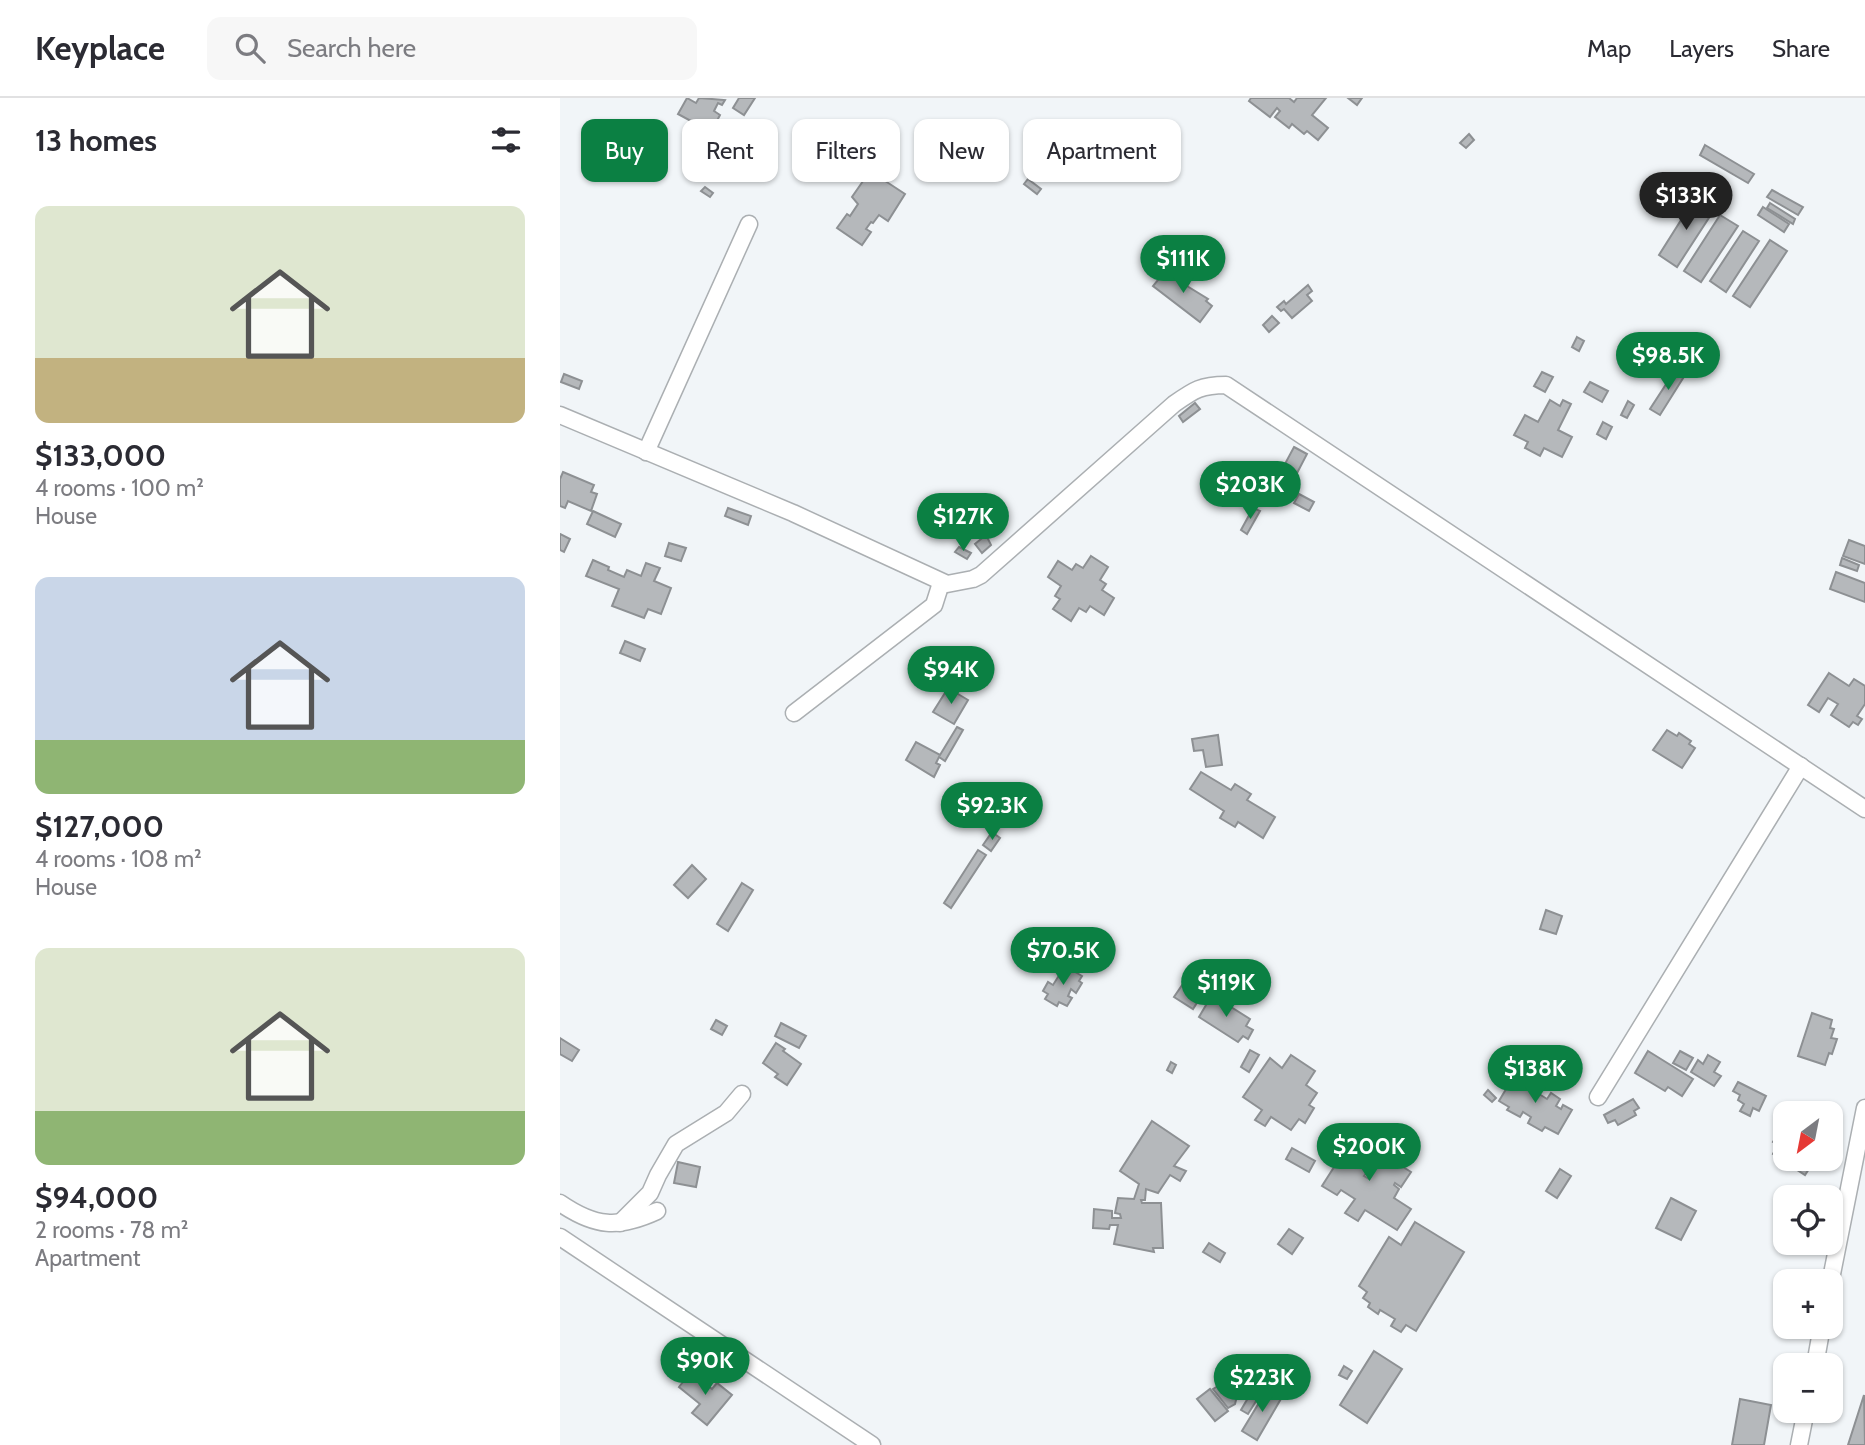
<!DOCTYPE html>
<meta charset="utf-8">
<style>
:root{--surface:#fff;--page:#f7f7f7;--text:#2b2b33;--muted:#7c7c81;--line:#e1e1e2;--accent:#0b8043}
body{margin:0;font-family:Cabin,sans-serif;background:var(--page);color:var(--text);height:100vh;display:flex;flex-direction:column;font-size:26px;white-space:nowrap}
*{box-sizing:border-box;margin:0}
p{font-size:23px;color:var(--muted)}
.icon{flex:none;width:38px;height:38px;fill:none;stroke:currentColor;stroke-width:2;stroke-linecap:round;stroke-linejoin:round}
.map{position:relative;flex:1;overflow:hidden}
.panel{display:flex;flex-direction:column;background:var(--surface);width:560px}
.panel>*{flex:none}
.hud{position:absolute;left:21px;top:21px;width:665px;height:63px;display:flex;gap:14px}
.needle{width:46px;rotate:212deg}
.tools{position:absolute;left:1213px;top:1003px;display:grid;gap:14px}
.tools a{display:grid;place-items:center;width:70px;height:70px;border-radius:14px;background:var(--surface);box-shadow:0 2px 5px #0004;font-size:35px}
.price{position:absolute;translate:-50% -60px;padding:0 16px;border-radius:24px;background:var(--accent);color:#fff;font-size:23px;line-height:46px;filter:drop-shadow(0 2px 4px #0008)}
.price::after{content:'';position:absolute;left:50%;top:42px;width:21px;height:16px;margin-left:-10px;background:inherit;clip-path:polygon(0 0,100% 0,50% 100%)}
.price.on{background:#222;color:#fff}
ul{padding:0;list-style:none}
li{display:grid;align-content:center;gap:14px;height:371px;padding:0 35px}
li span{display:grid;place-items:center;height:217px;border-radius:14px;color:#555}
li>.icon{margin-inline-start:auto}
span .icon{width:126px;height:126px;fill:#fffc;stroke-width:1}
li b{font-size:30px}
h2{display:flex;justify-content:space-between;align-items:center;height:84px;padding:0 35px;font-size:30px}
.chip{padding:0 24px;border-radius:14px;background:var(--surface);box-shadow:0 2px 5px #0004;font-size:24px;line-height:63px}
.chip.on{background:var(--accent);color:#fff}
header{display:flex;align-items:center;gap:42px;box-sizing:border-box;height:98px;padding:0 35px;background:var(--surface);border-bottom:2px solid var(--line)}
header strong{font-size:33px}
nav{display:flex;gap:38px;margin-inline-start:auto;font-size:24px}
.search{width:490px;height:63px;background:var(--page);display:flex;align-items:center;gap:18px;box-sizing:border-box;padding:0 24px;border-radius:14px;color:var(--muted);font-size:26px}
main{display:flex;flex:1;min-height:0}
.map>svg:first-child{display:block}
.building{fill:#b5b8bb;stroke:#8d9093;stroke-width:2}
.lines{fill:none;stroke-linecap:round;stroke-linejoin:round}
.minor-casing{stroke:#abafb2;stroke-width:19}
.minor{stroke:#fff;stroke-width:16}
</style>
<header>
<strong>Keyplace</strong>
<div class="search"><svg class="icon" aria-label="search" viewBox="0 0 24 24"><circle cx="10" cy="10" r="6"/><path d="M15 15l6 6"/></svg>Search here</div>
<nav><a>Map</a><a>Layers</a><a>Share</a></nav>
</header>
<main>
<section class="panel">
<h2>13 homes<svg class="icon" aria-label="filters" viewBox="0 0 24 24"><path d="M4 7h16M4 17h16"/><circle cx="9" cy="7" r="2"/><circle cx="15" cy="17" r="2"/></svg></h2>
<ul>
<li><span style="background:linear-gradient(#dfe7d0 70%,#c2b280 0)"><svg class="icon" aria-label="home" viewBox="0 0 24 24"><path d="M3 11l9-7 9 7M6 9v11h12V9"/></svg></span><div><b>$133,000</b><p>4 rooms · 100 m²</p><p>House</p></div></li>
<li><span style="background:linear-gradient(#c9d6e8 75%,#8fb573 0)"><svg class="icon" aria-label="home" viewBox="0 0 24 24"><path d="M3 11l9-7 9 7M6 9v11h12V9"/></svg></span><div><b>$127,000</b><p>4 rooms · 108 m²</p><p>House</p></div></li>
<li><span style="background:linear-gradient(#dfe7d0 75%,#8fb573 0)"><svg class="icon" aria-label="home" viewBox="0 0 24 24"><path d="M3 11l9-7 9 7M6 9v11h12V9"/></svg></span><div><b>$94,000</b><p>2 rooms · 78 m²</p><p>Apartment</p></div></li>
</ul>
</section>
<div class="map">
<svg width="1305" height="1347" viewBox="0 0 1305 1347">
<rect width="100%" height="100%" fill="#f1f5f8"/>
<g class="building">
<polygon points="127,0 136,5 139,0 165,2 162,7 158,5 154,13 160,17 151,34 118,16"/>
<polygon points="179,0 195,0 184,17 173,10"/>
<polygon points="691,0 729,0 734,4 737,0 766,0 752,17 768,30 758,42 747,33 744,36 732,26 729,30 715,19 720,13 717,10 710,19 689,3"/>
<polygon points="788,0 802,0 797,7"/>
<polygon points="909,36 914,42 906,50 900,45"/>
<polygon points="143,41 157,50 148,63 134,54"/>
<polygon points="1145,47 1194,76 1188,85 1140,57"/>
<polygon points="310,73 345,96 328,123 319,117 313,125 311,124 306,131 311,134 302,147 277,130 287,116 290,118 298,106 292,99"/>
<polygon points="468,81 481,91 477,96 464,86"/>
<polygon points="145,89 153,95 150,99 141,93"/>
<polygon points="1212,92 1243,109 1238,117 1207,99"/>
<polygon points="1135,100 1154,112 1117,169 1099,157"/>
<polygon points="1210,105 1235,121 1233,126 1207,110"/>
<polygon points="1203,109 1229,126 1224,134 1198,117"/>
<polygon points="1160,117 1178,128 1141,184 1124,173"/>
<polygon points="1183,133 1199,143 1166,194 1150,183"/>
<polygon points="1210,142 1227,153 1190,209 1173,198"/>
<polygon points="606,172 613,177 615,175 629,185 627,188 648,201 646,203 652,208 640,224 593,188"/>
<polygon points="748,187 752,193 747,197 752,203 732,220 724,211 721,213 717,209 724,203 726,206"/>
<polygon points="712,218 719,225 709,234 703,227"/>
<polygon points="1017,239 1024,243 1019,253 1012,249"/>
<polygon points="1116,271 1125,277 1100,317 1090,311"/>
<polygon points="982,274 993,279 985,294 974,288"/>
<polygon points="4,276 22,283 19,291 1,284"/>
<polygon points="1030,284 1048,293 1042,304 1024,294"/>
<polygon points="990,302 1000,308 1003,302 1011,306 998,332 1012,339 1002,359 984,350 980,358 965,350 968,344 954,337 965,317 978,324"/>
<polygon points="1068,303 1074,307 1067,320 1061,317"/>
<polygon points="635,305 640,311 623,324 619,318"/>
<polygon points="1043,324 1052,329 1046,341 1037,336"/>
<polygon points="734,349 747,356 724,400 711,392"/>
<polygon points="3,374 34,387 31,394 37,396 31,413 8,403 5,410 0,408 0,381"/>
<polygon points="739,396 754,404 749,413 734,405"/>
<polygon points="168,410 191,418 188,427 165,418"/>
<polygon points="693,410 700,413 687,436 681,432"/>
<polygon points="33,413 61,426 55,439 27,426"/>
<polygon points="0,436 10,441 4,454 0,452"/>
<polygon points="426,437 431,447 422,455 415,446"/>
<polygon points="1289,442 1305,448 1305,466 1283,458"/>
<polygon points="109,445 126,450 121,463 105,458"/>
<polygon points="399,449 411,455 407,461 395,454"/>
<polygon points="531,458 548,469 540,482 546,486 542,492 554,500 544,517 530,508 526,514 519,510 511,523 493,511 500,501 495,498 501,488 488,479 498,463 512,472 516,466 523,470"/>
<polygon points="1282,460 1299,467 1297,473 1280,467"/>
<polygon points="33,462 49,469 48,472 64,479 67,472 81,478 86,465 100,470 94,483 111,490 101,516 88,511 84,520 52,508 59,491 26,478"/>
<polygon points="1276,474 1305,485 1305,504 1270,491"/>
<polygon points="65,543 85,551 80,563 60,555"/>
<polygon points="1269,575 1289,588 1294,581 1305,588 1305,606 1297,618 1302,621 1298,627 1293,624 1289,629 1271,617 1278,606 1268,600 1259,614 1248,607"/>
<polygon points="388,590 408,602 394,626 373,614"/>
<polygon points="397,629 403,632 385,663 379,659 376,665 380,667 374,679 346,662 356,644 380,657"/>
<polygon points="1107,632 1117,638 1119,635 1131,643 1129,646 1135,650 1122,670 1093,652"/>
<polygon points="658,637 662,667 646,669 643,652 634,653 632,641"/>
<polygon points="641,674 671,692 675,686 691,696 687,702 715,719 703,740 678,724 675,729 660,720 664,713 630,691"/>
<polygon points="432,734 440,740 431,753 423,747"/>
<polygon points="418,752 426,757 391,810 384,805"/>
<polygon points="132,767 146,781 128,800 114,787"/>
<polygon points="182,785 193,792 168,833 157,826"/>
<polygon points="986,812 1002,818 996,836 980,831"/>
<polygon points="505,868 522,878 519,883 522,885 516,895 511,891 508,898 512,900 507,908 499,904 497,908 485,901 488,896 483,893 488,884 493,887"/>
<polygon points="627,880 645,892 633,911 614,899"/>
<polygon points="652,897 690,921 686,928 693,932 688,941 683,938 678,944 639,919"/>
<polygon points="1252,915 1272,922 1270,930 1274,931 1271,940 1277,941 1272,956 1269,955 1265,967 1238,958"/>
<polygon points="156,922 167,928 162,937 151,931"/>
<polygon points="221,925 246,938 239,950 215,938"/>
<polygon points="0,940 19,952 12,963 0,956"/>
<polygon points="216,945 225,951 223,953 241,966 227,987 215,979 218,976 203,965"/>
<polygon points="690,952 699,957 689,974 681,969"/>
<polygon points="1088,953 1133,981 1122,998 1108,989 1105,993 1075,975"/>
<polygon points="1120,953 1133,960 1126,972 1113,965"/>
<polygon points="731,957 755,973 746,987 757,995 749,1007 754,1010 745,1025 739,1021 731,1032 711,1019 705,1028 695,1022 702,1012 683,999 710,960 722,970"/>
<polygon points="1148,957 1160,964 1154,974 1161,978 1154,988 1131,974 1138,962 1143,966"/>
<polygon points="611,964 616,967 612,975 607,972"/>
<polygon points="955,976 965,982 962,987 967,990 971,982 980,988 976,994 987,1001 991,995 1000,1001 996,1008 1001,1011 1003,1007 1012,1012 998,1036 985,1029 982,1033 968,1025 971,1019 963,1014 960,1019 947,1012 949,1009 939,1003"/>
<polygon points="1178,984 1206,998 1199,1013 1193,1010 1190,1018 1180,1013 1184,1006 1178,1002 1180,997 1173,993"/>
<polygon points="928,992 936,1000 932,1004 924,997"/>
<polygon points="1073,1001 1079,1010 1074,1013 1076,1017 1058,1027 1055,1022 1048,1025 1044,1017"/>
<polygon points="592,1023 629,1048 614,1068 626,1073 620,1083 610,1077 598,1095 586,1091 585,1102 581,1102 582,1105 601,1105 603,1150 593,1150 594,1154 554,1146 558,1127 550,1127 549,1131 533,1130 534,1111 552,1113 552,1120 561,1120 560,1116 555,1115 558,1100 574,1101 579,1086 560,1073"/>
<polygon points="799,1035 806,1037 805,1040 820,1050 813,1061 816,1063 804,1078 809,1081 821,1061 829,1066 832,1062 851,1074 841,1089 835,1085 834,1087 839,1091 834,1100 851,1111 837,1132 805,1112 798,1123 785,1115 795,1101 781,1092 777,1097 762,1088 783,1055 778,1052 782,1046 785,1048 790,1040 794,1043"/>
<polygon points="1218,1036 1225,1041 1225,1060 1256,1060 1245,1077 1213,1056 1218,1047 1213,1044"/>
<polygon points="732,1050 755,1063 749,1074 726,1061"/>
<polygon points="118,1064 140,1069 136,1089 114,1085"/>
<polygon points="1000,1071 1011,1078 997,1100 986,1093"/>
<polygon points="1111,1100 1136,1113 1121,1142 1096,1130"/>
<polygon points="855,1124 904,1154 856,1233 846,1227 841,1234 831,1228 835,1221 820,1212 818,1216 808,1209 810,1205 803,1200 807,1194 799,1188 829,1139 841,1147"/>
<polygon points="729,1131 743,1140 732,1156 718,1146"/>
<polygon points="649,1145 665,1155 660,1164 643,1154"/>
<polygon points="814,1253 842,1271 807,1325 780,1307"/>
<polygon points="784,1268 792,1273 787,1281 779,1277"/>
<polygon points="131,1274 152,1291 157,1285 172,1297 147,1327 132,1315 140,1306 119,1289"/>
<polygon points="660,1287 668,1287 677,1298 675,1306 668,1310 653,1291"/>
<polygon points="708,1290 722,1299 697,1342 682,1333"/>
<polygon points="650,1291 668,1313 655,1323 637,1301"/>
<polygon points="691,1295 698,1300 688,1316 681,1312"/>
<polygon points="1304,1297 1305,1347 1288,1347"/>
<polygon points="1180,1301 1211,1307 1204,1347 1172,1347"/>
</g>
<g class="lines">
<defs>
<g id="minor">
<path d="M0 317 233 415 387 486 413 481 421 477 614 306C634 292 641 287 666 287L1305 711"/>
<polyline points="86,354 189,126"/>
<polyline points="234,615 374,507 381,485"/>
<polyline points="1038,999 1241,668"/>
<path d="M0 1105C35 1129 58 1131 97 1113"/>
<polyline points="60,1125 90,1095 98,1077 116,1046 166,1015 182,996"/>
<polyline points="0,1139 312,1347"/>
<polyline points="1270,1186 1305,1010"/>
<polyline points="1255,1267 1262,1228"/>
<polyline points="1239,1347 1246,1312"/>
</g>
</defs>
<use href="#minor" class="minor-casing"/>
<use href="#minor" class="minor"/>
</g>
</svg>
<div class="tools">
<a><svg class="needle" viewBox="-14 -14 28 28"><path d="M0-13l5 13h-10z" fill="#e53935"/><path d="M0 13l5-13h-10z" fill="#7c7c81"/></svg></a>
<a><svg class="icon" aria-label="locate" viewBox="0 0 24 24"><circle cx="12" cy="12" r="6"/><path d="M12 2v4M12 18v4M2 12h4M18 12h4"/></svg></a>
<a>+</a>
<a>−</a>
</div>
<b class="price on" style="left:1126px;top:134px">$133K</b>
<b class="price" style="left:623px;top:197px">$111K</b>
<b class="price" style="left:1108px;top:294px">$98.5K</b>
<b class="price" style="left:690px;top:423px">$203K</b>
<b class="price" style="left:403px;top:455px">$127K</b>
<b class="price" style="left:391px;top:608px">$94K</b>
<b class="price" style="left:432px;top:744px">$92.3K</b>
<b class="price" style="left:503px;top:889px">$70.5K</b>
<b class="price" style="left:666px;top:921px">$119K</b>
<b class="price" style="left:975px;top:1007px">$138K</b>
<b class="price" style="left:809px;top:1085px">$200K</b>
<b class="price" style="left:145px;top:1299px">$90K</b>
<b class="price" style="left:702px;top:1316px">$223K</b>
<div class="hud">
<a class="chip on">Buy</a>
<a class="chip">Rent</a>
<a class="chip">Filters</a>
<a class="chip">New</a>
<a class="chip">Apartment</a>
</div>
</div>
</main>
